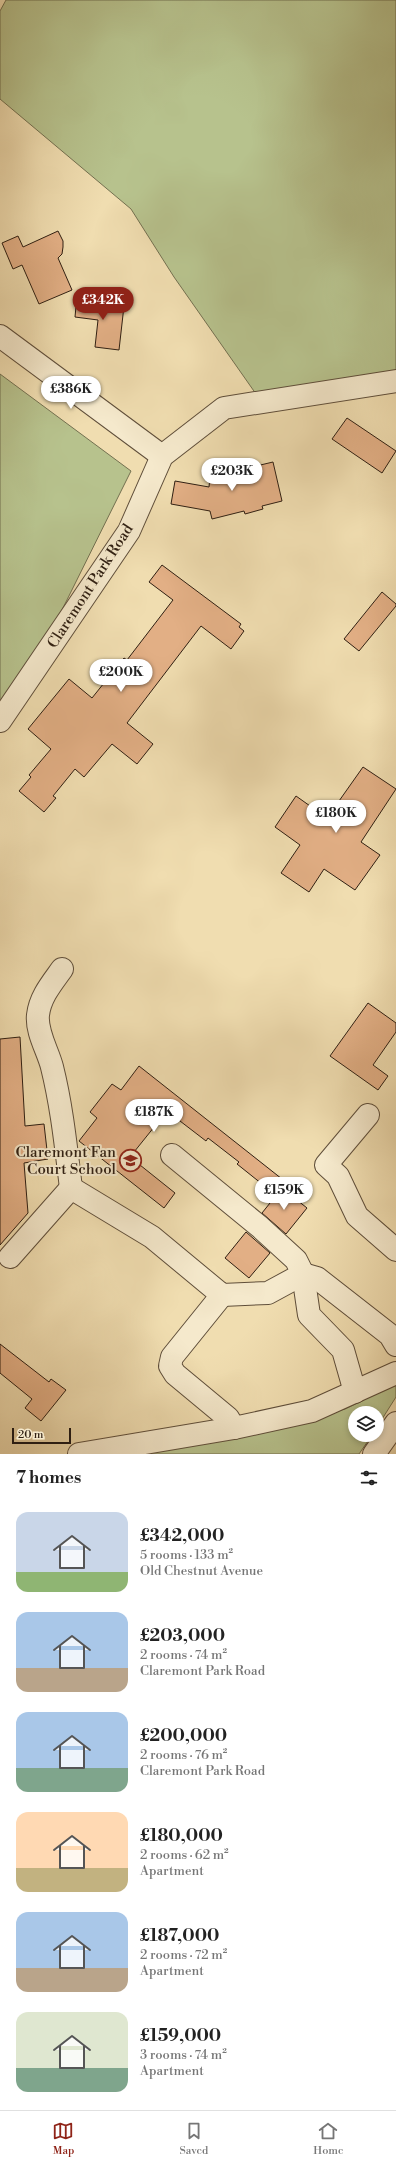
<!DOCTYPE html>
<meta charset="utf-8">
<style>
:root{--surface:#fff;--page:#f2f2f2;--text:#222;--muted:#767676;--line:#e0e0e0;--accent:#8f2418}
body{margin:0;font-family:"Libre Bodoni",serif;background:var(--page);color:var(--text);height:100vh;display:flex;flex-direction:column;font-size:15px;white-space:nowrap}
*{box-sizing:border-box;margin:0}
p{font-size:13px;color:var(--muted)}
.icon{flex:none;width:22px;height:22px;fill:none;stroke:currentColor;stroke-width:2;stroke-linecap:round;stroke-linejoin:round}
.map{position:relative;height:1454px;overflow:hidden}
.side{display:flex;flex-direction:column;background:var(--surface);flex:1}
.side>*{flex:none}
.fabs{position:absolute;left:348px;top:1406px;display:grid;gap:8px}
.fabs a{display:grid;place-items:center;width:36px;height:36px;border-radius:50%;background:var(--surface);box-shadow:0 2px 6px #0003;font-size:20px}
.scale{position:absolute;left:12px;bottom:10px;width:59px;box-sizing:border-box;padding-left:4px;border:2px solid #2f1f12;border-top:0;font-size:11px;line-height:14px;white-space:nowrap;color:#2f1f12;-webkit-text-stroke:3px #f5e9cc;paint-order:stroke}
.price{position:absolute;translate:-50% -34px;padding:0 9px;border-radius:14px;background:#fff;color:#222;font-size:13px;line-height:26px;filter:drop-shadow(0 1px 2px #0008)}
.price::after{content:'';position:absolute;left:50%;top:24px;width:12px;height:9px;margin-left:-6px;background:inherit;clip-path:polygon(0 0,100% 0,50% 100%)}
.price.active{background:var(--accent);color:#fff}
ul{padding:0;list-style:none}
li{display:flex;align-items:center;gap:12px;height:100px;padding:0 16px}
li span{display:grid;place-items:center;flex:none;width:112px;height:80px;border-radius:12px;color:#555}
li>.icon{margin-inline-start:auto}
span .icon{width:48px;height:48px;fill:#fffc;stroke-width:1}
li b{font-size:17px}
h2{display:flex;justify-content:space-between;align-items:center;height:48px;padding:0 16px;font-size:17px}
.dock{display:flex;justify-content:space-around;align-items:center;height:56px;border-top:1px solid var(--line);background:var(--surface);font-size:11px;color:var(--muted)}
.dock a{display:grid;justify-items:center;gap:2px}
.dock .active{color:var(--accent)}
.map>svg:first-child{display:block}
.green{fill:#b7c28d;stroke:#737050}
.building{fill:#e2af85;stroke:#2f1f12}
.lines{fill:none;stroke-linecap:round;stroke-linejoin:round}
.minor-casing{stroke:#5f4e3a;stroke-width:24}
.minor{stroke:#f5e9cc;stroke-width:22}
.labels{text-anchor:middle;stroke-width:4;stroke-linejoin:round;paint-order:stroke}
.street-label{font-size:15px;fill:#2f1f12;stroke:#f5e9cc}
.poi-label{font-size:15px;fill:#2f1f12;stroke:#f5e9cc;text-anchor:end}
</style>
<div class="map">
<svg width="396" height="1454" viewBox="0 0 396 1454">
<rect width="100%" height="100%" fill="#f0ddb0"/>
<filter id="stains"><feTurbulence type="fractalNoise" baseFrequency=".005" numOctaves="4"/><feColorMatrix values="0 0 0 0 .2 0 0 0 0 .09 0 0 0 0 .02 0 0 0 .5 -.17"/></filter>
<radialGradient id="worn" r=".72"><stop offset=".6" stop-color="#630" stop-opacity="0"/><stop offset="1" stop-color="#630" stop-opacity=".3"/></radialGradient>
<g class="green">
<polygon points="6,0 396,0 396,371 256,394 174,277 131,209 0,99 0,11"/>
<polygon points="0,374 131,471 56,622 0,706"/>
<polygon points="396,1384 396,1397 377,1427 377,1413 355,1413 355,1435 372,1435 359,1454 130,1454 223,1439 345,1409"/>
</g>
<g class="building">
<polygon points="58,231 63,241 63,247 62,254 58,258 72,290 39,304 22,265 13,269 2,243 18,236 23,247"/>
<polygon points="77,296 100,299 99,304 124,306 119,350 95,347 98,320 75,317"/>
<polygon points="347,418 396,451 382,473 332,439"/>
<polygon points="273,462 282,501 262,506 263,509 245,514 244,511 212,519 210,511 171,504 175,481 209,487 210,477"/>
<polygon points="162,565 241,624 239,627 244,631 231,649 201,626 127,723 153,744 137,764 112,744 84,777 75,769 53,796 56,798 44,812 19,791 31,777 29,775 51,749 28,729 69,679 92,698 124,658 127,660 173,600 149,582"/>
<polygon points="382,592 396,604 396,606 359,651 344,639"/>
<polygon points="363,767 396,789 361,842 380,855 355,890 324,869 309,892 281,873 300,845 275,827 296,796 327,818"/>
<polygon points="368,1003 396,1023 396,1032 373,1065 388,1076 378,1090 330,1056"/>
<polygon points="20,1037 25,1126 44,1124 48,1159 24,1163 28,1213 0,1245 0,1039"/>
<polygon points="139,1066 282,1179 272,1192 237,1164 239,1162 208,1138 206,1141 167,1111 130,1157 175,1193 164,1208 79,1141 97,1118 90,1112 112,1084 121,1090"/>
<polygon points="282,1188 307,1208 286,1234 262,1213"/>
<polygon points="246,1232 270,1253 249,1278 225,1258"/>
<polygon points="0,1344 49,1382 51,1379 66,1390 41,1421 25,1408 32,1399 0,1373"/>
</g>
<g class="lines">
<defs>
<g id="minor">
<polyline points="0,336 162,456"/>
<polyline points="0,721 129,531 162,456 224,408 396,381"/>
<path d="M62 969C52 983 40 997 38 1015 36 1032 48 1051 52 1067 62 1107 66 1148 71 1188"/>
<polyline points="368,1115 326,1165 338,1176 357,1216 396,1250"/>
<polyline points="172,1155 260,1227 296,1260 303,1274 309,1315 343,1350 355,1392"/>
<polyline points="10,1257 71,1188 152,1237 222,1295 268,1293 303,1274 317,1278 390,1335 396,1345"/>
<polyline points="222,1295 172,1357 170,1366 175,1374 228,1418 234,1428"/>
<polyline points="79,1454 234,1428 312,1411 396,1373"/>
<polyline points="374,1454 396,1423"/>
</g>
</defs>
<use href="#minor" class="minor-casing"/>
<use href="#minor" class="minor"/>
</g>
<defs>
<symbol id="school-ring" viewBox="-11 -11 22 22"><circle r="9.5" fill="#f5e9cc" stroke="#8f2418" stroke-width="1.5"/><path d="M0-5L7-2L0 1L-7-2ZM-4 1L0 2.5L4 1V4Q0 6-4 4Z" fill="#8f2418"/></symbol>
</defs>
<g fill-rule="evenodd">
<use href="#school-ring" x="118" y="1148" width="25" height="25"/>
</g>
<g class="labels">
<g class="street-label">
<text transform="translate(90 586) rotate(-57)" y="5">Claremont Park Road</text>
</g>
<g class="poi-label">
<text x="116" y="1157">Claremont Fan<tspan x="116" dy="17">Court School</tspan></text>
</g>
</g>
<rect width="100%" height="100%" filter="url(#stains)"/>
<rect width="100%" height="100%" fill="url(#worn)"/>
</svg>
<div class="fabs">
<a><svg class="icon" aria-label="layers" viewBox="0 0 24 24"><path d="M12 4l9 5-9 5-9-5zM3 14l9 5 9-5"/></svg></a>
</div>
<div class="scale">20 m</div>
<b class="price active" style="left:103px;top:321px">£342K</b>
<b class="price" style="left:71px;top:410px">£386K</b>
<b class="price" style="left:232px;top:492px">£203K</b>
<b class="price" style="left:121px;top:693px">£200K</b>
<b class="price" style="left:336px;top:834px">£180K</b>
<b class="price" style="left:154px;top:1133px">£187K</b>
<b class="price" style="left:284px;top:1211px">£159K</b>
</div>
<section class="side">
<h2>7 homes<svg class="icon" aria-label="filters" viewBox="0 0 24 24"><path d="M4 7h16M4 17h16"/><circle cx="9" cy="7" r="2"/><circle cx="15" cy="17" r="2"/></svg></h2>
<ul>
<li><span style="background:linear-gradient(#c9d6e8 75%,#8fb573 0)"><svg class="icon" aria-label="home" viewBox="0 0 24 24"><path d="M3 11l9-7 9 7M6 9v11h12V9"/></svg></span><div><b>£342,000</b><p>5 rooms · 133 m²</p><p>Old Chestnut Avenue</p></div></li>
<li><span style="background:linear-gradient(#a9c7e8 70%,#b9a48a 0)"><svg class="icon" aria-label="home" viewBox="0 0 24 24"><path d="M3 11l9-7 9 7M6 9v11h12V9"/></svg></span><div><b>£203,000</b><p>2 rooms · 74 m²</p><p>Claremont Park Road</p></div></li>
<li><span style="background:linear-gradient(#a9c7e8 70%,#7fa58c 0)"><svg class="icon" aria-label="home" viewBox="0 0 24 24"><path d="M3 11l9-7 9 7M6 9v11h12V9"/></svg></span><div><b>£200,000</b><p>2 rooms · 76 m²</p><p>Claremont Park Road</p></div></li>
<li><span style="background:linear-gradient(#ffd9b3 70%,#c2b280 0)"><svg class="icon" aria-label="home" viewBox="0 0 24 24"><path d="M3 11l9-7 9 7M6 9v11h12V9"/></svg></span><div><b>£180,000</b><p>2 rooms · 62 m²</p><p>Apartment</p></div></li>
<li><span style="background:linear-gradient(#a9c7e8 70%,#b9a48a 0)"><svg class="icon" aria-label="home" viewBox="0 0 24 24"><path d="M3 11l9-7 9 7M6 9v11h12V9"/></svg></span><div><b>£187,000</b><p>2 rooms · 72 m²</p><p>Apartment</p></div></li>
<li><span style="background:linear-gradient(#dfe7d0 70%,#7fa58c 0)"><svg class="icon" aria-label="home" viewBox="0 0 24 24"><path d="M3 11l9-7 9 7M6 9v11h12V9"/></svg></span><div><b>£159,000</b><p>3 rooms · 74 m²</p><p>Apartment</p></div></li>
</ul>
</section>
<nav class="dock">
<a class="active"><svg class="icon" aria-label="map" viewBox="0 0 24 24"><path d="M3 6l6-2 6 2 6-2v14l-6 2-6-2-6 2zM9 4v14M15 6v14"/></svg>Map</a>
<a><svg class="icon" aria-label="saved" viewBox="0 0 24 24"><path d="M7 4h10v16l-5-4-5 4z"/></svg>Saved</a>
<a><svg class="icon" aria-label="home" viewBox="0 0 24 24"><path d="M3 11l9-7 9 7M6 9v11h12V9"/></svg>Home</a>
</nav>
